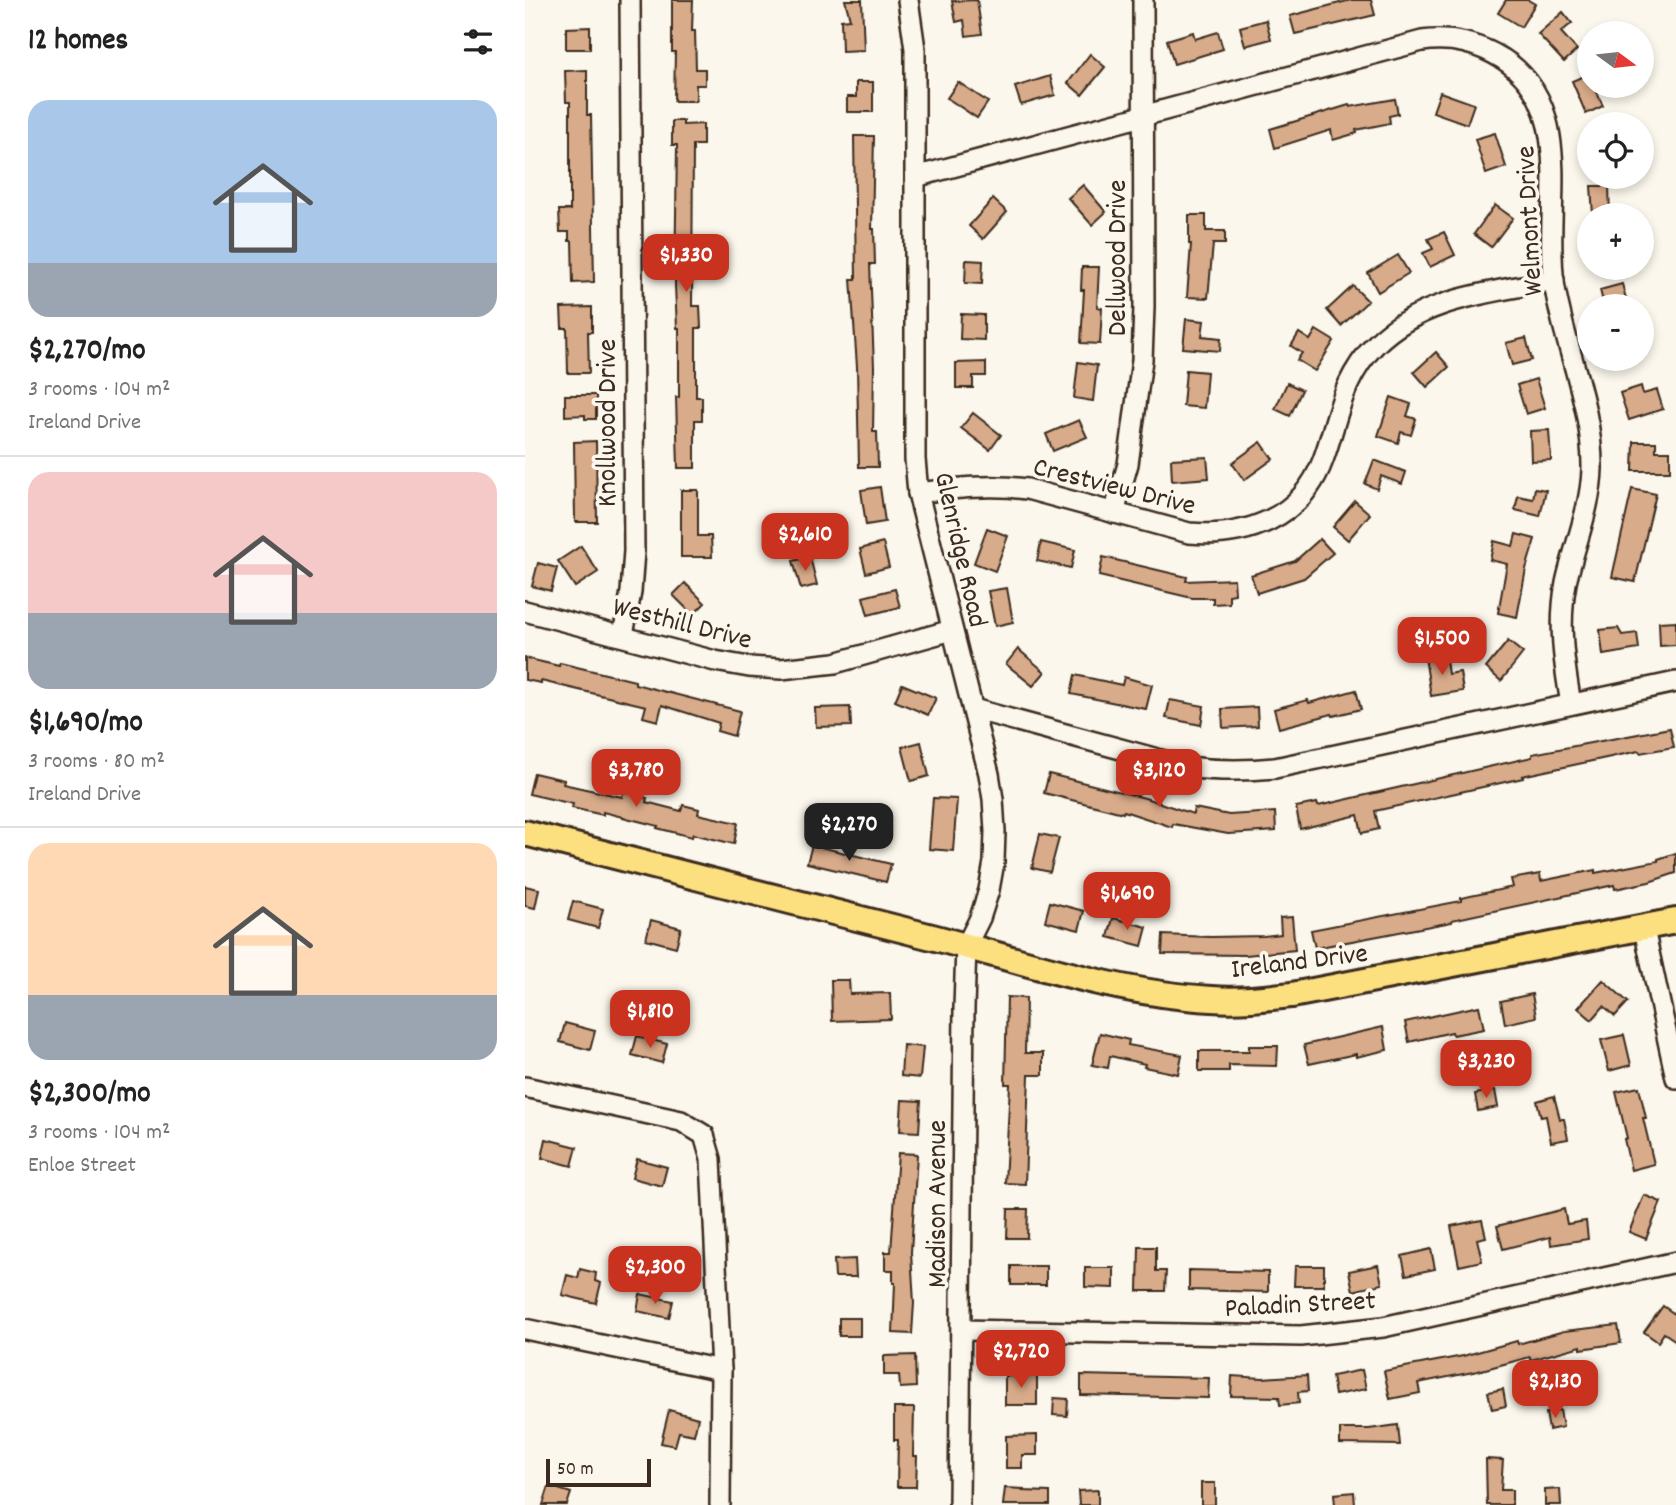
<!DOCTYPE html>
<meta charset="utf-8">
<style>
:root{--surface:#fff;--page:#f2f2f2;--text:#222;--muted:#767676;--line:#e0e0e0;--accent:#c8321e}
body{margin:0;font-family:Dekko,sans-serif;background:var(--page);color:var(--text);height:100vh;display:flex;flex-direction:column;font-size:26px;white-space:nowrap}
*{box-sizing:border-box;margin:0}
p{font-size:23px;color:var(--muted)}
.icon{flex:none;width:38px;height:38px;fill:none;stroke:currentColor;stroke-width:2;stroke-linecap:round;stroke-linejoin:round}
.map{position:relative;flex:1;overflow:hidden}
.details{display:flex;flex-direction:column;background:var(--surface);width:525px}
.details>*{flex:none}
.needle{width:46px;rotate:105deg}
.tools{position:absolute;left:1052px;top:21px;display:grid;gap:14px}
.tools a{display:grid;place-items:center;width:77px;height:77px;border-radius:50%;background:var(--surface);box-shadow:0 4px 10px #0003;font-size:35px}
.scale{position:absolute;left:21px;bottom:18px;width:105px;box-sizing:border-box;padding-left:7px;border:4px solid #3b2a1e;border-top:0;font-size:19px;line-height:24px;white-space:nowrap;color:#3b2a1e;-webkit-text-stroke:5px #fbf7ec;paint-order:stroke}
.price{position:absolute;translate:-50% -60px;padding:0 16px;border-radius:14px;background:var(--accent);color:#fff;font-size:23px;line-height:46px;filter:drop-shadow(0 2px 4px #0008)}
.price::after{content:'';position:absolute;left:50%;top:42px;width:21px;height:16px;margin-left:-10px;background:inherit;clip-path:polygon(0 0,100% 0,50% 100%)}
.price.active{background:#222;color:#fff}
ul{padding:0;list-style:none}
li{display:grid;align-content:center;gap:14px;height:371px;padding:0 28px}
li+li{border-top:2px solid var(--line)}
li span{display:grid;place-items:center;height:217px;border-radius:21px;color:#555}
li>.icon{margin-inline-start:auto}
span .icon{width:126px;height:126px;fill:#fffc;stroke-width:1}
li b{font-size:30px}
h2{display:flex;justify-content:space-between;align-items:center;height:84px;padding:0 28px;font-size:30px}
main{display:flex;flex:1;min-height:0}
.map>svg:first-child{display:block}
.building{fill:#d8ab8a;stroke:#3b2a1e;stroke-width:2}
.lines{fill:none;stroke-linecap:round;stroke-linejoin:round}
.minor-casing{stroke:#3b2a1e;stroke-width:24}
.major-casing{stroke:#3b2a1e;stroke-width:30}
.minor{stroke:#fbf7ec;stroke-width:19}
.major{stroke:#fce080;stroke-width:24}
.labels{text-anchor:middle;stroke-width:7;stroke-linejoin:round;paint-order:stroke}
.street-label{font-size:28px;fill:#3b2a1e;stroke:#fbf7ec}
</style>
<main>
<section class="details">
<h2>12 homes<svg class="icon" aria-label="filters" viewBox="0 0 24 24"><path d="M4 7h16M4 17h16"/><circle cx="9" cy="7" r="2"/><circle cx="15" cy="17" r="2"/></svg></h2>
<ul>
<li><span style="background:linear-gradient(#a9c7e8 75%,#9aa5b1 0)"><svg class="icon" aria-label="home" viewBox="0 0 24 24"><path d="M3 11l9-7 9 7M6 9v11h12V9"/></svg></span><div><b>$2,270/mo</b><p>3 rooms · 104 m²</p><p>Ireland Drive</p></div></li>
<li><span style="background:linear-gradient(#f6c9c9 65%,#9aa5b1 0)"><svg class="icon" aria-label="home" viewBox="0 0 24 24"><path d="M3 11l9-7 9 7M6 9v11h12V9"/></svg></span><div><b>$1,690/mo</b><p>3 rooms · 80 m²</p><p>Ireland Drive</p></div></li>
<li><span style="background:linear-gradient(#ffd9b3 70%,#9aa5b1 0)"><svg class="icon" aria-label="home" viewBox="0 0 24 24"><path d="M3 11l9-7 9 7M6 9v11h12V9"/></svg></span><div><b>$2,300/mo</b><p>3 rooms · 104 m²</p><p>Enloe Street</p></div></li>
</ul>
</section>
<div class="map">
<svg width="1151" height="1505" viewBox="0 0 1151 1505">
<rect width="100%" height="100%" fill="#fbf7ec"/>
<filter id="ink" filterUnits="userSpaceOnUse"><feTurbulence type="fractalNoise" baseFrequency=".0143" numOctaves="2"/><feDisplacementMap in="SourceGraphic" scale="14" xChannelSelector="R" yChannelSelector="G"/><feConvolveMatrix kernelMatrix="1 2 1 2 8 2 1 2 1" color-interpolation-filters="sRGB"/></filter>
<g filter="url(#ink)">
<g class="building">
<polygon points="147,0 168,0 167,31 170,31 171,69 180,69 180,85 171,85 171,101 149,101 150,52 147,52"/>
<polygon points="320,0 337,0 339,50 317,51 316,20 325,19"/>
<polygon points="452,0 457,34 441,36 439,20 431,22 427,1"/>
<polygon points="826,0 846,0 850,15 770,34 765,16"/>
<polygon points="981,0 1003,0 1010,4 996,27 973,13"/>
<polygon points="1038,12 1047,23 1036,32 1052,50 1039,62 1013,34"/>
<polygon points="741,20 746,39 720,46 715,27"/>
<polygon points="65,27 65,49 41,49 41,28"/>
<polygon points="668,32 670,39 693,32 698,49 649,64 642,40"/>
<polygon points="565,54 580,67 557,95 543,83"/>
<polygon points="62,70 62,115 66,115 69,282 48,283 47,241 44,241 44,232 35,232 34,210 45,210 45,102 41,102 40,71"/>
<polygon points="1064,74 1064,86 1069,86 1078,106 1061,114 1047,81"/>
<polygon points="525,76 530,95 496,105 490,87"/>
<polygon points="331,82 348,82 348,112 322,112 322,97 331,97"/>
<polygon points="433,82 463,102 452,118 422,98"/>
<polygon points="915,92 949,104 942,124 908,112"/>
<polygon points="870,99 873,114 864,116 865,123 831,130 832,133 808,140 806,130 750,148 745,129 824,105 825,107"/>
<polygon points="147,121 158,121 158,125 178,124 178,145 168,145 167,306 175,306 176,328 171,328 171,397 177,397 177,420 170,420 170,468 153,468 151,397 154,397 154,328 152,328 150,286 152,145 147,145"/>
<polygon points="970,133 981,167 961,174 950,139"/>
<polygon points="329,136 349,136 347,229 349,229 350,264 345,264 349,367 348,432 352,432 353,467 334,467 332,367 326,279 331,279"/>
<polygon points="558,185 581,212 567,225 543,198"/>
<polygon points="1066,186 1084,186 1085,215 1068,215"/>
<polygon points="468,199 482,212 458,239 444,226"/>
<polygon points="970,205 988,218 966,247 949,234"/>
<polygon points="664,215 681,215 681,231 700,231 700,244 688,244 683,298 662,297 666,244 664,244"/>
<polygon points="919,232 930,255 905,267 898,253 908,249 903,239"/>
<polygon points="873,255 884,273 853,292 843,273"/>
<polygon points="441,260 458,261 457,284 440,283"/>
<polygon points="557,267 574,267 572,307 577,308 575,344 556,343 559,290 556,290"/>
<polygon points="1097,284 1103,306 1079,306 1075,290"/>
<polygon points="828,286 843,301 816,326 802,310"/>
<polygon points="67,307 67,332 63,332 64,373 43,373 42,328 37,328 36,308"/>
<polygon points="436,314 459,315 459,340 435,339"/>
<polygon points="661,319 679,321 677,336 696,338 695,351 658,348"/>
<polygon points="791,330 809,341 790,371 772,360 777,353 766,346 774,333 785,340"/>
<polygon points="1001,338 1007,360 987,365 981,343"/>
<polygon points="911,352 924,367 902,387 889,372"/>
<polygon points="461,362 461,376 448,376 448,388 431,388 431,363"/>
<polygon points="553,362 572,365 568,401 549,398"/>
<polygon points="661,370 682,372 679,408 658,406"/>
<polygon points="1011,379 1020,408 1001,414 992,385"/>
<polygon points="762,383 777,390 765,416 750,409"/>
<polygon points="1116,386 1118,394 1132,390 1138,409 1104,420 1095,393"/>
<polygon points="40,395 71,395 71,419 60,419 60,415 40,416"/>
<polygon points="866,397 886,404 882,416 891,419 886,435 876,432 873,443 853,436"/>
<polygon points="448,413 476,435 465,450 436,428"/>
<polygon points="554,420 562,437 528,451 521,434"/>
<polygon points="1024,430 1026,460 1006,461 1005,431"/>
<polygon points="71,441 72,522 50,522 49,442"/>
<polygon points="736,442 748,459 719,480 707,463"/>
<polygon points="1109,442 1131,442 1131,451 1145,451 1145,471 1108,471"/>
<polygon points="682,457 684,478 647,481 646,459"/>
<polygon points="849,460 881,472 877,484 856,476 852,489 840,484"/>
<polygon points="355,487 360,522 341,525 336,490"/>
<polygon points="1010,488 1021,490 1015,516 990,510 993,496 1008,499"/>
<polygon points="1107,489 1131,494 1110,582 1087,577"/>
<polygon points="156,490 173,490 173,536 186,536 187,557 156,557"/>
<polygon points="830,501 845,514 823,540 808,527"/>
<polygon points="462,528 483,536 470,571 449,563"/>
<polygon points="991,534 1010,539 1001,569 992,617 973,613 982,564 965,560 969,541 988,546"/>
<polygon points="795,539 808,553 779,578 732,593 726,575 770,561"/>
<polygon points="516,542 550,550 546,568 512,561"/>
<polygon points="358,543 364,567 341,573 335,549"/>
<polygon points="56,546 73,572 50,587 33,561"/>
<polygon points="285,557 292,585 276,589 268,561"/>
<polygon points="578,557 662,577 661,581 709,579 710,594 704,595 704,603 688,604 688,598 667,598 574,576"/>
<polygon points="13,563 32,568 26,591 7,586"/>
<polygon points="160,583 180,603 168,615 148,595"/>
<polygon points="482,588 488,622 470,626 463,591"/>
<polygon points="370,589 375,607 343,615 338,597"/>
<polygon points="1151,621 1151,645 1135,646 1134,622"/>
<polygon points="1093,628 1097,635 1112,633 1114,649 1078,655 1075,630"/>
<polygon points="983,641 998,653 976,681 961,668"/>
<polygon points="493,649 520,672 508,686 481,664"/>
<polygon points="920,654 923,674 935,672 938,691 906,696 900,657"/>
<polygon points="0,658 34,666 35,663 110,681 110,684 215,711 209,736 192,731 194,723 137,705 133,721 118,717 121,706 16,681 16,683 0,680"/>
<polygon points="550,675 597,685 599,677 627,685 621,709 546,694"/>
<polygon points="377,684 411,698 403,715 370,701"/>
<polygon points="831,690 836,709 808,716 807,714 754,728 749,709 783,700 784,703"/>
<polygon points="645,700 679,706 676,725 641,718"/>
<polygon points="325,707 326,726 291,727 290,708"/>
<polygon points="732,707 733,726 698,728 697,709"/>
<polygon points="1145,728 1149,747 1115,753 1114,751 997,776 998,778 850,811 854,829 837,833 833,815 775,829 771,807 792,803 793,806 1007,757 1007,754"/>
<polygon points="396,742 404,776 386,781 377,747"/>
<polygon points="9,773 39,780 38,784 97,797 101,780 114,783 112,796 122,798 121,802 156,811 158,805 174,809 173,814 213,823 209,844 168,834 167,837 132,828 133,826 78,812 78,815 47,808 48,804 4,794"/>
<polygon points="524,774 620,798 668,814 669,808 704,815 750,812 751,831 703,834 648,824 647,827 599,811 598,813 519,793"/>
<polygon points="408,798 432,799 428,851 404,849"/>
<polygon points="515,834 534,838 525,872 507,868"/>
<polygon points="287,845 366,864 361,882 282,863"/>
<polygon points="1151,853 1151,873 1124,882 1090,889 1089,885 927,920 927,922 790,948 786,930 936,901 936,898 988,887 986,879 1015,874 1016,881 1070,870 1070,873 1133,861 1133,859"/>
<polygon points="0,886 14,889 10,908 0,906"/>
<polygon points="48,901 78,909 73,928 43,920"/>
<polygon points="525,902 559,911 554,930 520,921"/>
<polygon points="767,917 770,950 721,955 637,954 638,935 686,937 739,936 756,934 755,918"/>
<polygon points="588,918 622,927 617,946 583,937"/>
<polygon points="126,920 156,928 151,947 121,939"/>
<polygon points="306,980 324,980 325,994 365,993 366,1019 307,1021"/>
<polygon points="1078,980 1103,1002 1090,1016 1079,1006 1067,1020 1053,1008"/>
<polygon points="1007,994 1011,1017 980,1024 976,1001"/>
<polygon points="482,997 501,998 500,1053 518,1053 518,1075 504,1075 500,1184 480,1183 485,1084 480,1084"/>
<polygon points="954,1006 959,1029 928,1035 927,1032 884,1042 880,1022"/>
<polygon points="40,1023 70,1031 65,1050 35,1042"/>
<polygon points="858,1027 862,1050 831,1057 831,1054 784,1064 779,1045"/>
<polygon points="575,1033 604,1040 603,1045 657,1055 653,1074 619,1067 620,1064 585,1056 583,1068 567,1065"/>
<polygon points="1099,1035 1106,1065 1084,1071 1076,1040"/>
<polygon points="112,1036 142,1044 137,1063 107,1055"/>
<polygon points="378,1045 398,1047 395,1078 376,1076"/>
<polygon points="724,1046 753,1046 752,1066 704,1065 704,1071 674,1071 674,1051 724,1051"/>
<polygon points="1114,1087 1121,1118 1118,1118 1129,1164 1106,1170 1099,1139 1102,1138 1091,1092"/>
<polygon points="970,1090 973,1107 953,1111 950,1094"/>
<polygon points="1029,1096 1035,1119 1039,1119 1043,1139 1026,1142 1021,1116 1016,1117 1012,1101"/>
<polygon points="377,1100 396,1101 394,1132 375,1131"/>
<polygon points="21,1139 52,1147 47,1166 17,1158"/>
<polygon points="373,1153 392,1154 386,1252 389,1303 387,1334 368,1333 370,1283 368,1283 368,1270 360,1270 360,1252 366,1252"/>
<polygon points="112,1159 142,1167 137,1186 107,1178"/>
<polygon points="1119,1195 1136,1202 1121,1239 1104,1232"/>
<polygon points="483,1209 503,1209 502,1238 482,1238"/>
<polygon points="1039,1209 1042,1224 1061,1221 1063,1239 1026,1245 1025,1237 978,1249 972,1226"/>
<polygon points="957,1220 961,1237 952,1239 957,1261 934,1266 926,1226"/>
<polygon points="614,1247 631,1247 631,1271 641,1271 640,1291 613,1291"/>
<polygon points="906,1249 910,1269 881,1275 877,1256"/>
<polygon points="330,1259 331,1277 310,1277 309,1260"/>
<polygon points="853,1265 857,1284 828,1291 824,1271"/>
<rect x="486" y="1266" width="35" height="19"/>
<polygon points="770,1266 799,1266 799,1286 769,1286"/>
<polygon points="560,1268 589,1268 589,1288 560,1287"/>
<polygon points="55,1269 71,1273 70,1281 76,1283 71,1303 37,1295 42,1275 53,1278"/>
<polygon points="664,1270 743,1272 743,1292 664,1290"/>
<polygon points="115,1294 148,1301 144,1318 112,1311"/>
<polygon points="1138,1306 1151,1315 1151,1341 1139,1333 1133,1342 1119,1332"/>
<rect x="314" y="1318" width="21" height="18"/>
<polygon points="1093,1325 1096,1343 1056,1349 1056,1346 1006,1360 1005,1357 953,1371 893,1383 895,1393 865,1399 859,1371 938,1356 992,1341 993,1344 1039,1331"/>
<polygon points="390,1355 391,1387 375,1388 374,1375 359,1375 359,1356"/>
<polygon points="837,1370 841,1389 810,1395 807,1376"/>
<polygon points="556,1375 684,1378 683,1398 556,1395"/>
<polygon points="782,1375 783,1391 773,1392 774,1403 755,1405 754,1397 706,1396 707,1376 738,1378"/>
<rect x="480" y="1376" width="32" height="29"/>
<polygon points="978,1389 981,1406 967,1409 963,1392"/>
<polygon points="529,1398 543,1399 542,1416 528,1415"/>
<polygon points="369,1408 389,1408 388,1456 392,1456 391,1487 372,1487 373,1440 369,1440"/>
<polygon points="144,1410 173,1418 169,1435 154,1432 150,1446 136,1443"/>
<polygon points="1035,1410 1038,1427 1024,1430 1021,1413"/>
<polygon points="873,1425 875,1445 815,1444 815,1429 844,1429"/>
<polygon points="512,1435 512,1455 497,1455 497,1468 481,1468 481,1436"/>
<polygon points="961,1459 978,1460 976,1490 987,1490 987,1505 962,1505"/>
<rect x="676" y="1483" width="14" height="22"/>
<polygon points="24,1486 46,1493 42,1505 18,1505"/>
<polygon points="480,1488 499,1489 498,1491 525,1492 525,1505 478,1505"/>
<polygon points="1035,1489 1036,1505 1020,1505 1020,1490"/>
<polygon points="573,1490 573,1505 554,1505 553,1491"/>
<polygon points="829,1492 830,1505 810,1505 809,1494"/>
</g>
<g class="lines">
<defs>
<g id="minor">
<polyline points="383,0 390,49 390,459 393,493 464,774 468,799 470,831 469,862 464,890 455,918 441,946 439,1008 434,1505"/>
<path d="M390 177 897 41C927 37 952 43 978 59 1053 108 1018 208 1029 282 1038 344 1068 405 1067 469 1066 507 1049 546 1041 583 1033 625 1039 663 1046 704"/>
<path d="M393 493C431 488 465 484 502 489L664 533C721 538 777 518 798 460 814 416 816 380 851 344 898 297 967 293 1029 280"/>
<polyline points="589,513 603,464 617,360 619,307 618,0"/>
<polyline points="0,611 190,661 224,667 256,669 310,663 427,630"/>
<polyline points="98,635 106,592 109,551 105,0"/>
<path d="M448 709 662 767C692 771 720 771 750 768L1151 682"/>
<polyline points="1119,929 1151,1078"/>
<polyline points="0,1087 156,1121 179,1135 186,1159 196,1370 195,1505"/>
<polyline points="0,1329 196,1370"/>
<polyline points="437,1330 776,1336 858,1327 1151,1262"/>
</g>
<path id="major" d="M0 833C136 868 271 903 407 937 499 961 591 994 687 999 714 1001 740 998 767 995L1151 921"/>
</defs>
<use href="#minor" class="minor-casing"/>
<use href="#major" class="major-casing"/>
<use href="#minor" class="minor"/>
<use href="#major" class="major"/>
</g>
</g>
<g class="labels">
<g class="street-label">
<text transform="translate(1002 221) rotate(-93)" y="10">Welmont Drive</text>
<text transform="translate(590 258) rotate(-90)" y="10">Dellwood Drive</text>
<text transform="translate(80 423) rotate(-90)" y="10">Knollwood Drive</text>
<text transform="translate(590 484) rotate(14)" y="10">Crestview Drive</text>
<text transform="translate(438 549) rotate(77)" y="10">Glenridge Road</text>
<text transform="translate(158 621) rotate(14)" y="10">Westhill Drive</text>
<text transform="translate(774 959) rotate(-7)" y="10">Ireland Drive</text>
<text transform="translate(410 1204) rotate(-90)" y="10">Madison Avenue</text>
<text transform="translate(775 1302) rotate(-3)" y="10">Paladin Street</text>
</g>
</g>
</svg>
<div class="tools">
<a><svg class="needle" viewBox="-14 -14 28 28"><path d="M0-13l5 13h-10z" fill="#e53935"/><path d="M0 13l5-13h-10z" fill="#767676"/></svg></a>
<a><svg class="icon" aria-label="locate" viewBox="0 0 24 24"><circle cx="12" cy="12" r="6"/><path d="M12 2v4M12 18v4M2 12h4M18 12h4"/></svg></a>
<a>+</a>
<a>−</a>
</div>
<div class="scale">50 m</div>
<b class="price" style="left:161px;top:294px">$1,330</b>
<b class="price" style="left:280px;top:573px">$2,610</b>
<b class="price" style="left:917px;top:677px">$1,500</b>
<b class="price" style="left:111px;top:809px">$3,780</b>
<b class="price" style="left:634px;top:809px">$3,120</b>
<b class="price active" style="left:324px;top:863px">$2,270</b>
<b class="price" style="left:602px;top:932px">$1,690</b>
<b class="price" style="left:125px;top:1050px">$1,810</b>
<b class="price" style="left:961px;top:1100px">$3,230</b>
<b class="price" style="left:130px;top:1306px">$2,300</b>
<b class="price" style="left:496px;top:1390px">$2,720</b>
<b class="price" style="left:1030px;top:1420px">$2,130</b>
</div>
</main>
